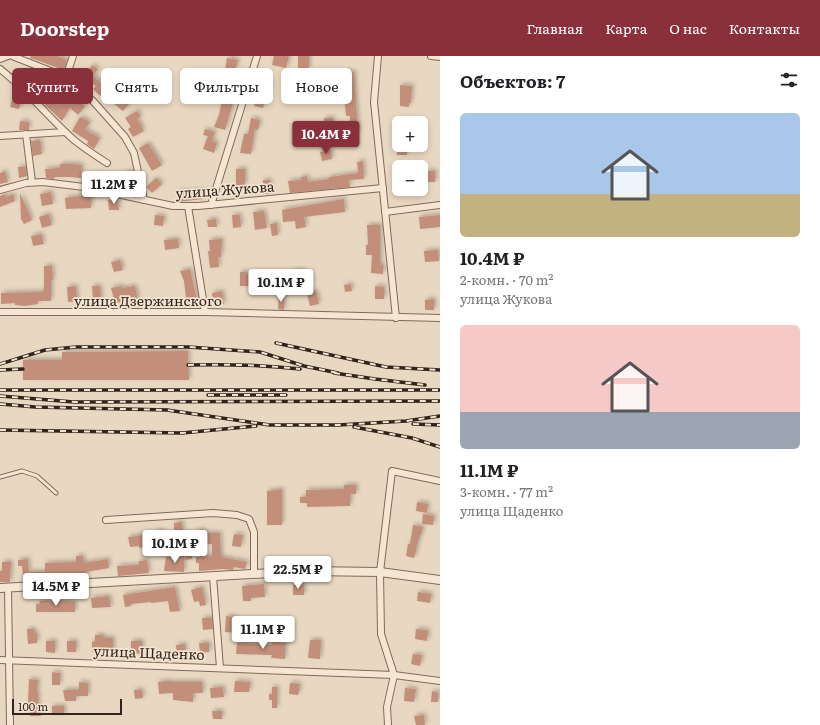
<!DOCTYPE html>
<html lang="ru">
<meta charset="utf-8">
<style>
:root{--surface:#fff;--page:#f6f6f6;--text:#202124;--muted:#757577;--accent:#8a303b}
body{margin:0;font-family:Literata,serif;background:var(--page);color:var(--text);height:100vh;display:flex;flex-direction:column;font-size:15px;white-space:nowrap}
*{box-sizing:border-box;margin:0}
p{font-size:13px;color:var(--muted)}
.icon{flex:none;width:22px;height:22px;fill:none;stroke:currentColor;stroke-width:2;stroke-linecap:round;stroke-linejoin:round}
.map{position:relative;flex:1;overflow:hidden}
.side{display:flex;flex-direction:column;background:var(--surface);width:380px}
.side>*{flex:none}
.hud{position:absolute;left:12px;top:12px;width:368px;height:36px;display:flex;gap:8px}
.tools{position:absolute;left:392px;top:60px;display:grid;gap:8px}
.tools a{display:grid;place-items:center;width:36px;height:36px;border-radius:6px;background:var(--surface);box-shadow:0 2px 6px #0003;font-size:20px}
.scale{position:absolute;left:12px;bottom:10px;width:110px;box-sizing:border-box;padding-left:4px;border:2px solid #32241d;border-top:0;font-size:11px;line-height:14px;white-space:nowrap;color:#32241d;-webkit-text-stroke:3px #f1e3cf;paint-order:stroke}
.price{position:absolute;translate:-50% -34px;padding:0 9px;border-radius:4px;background:#fff;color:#222;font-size:13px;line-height:26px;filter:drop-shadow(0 1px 2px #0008)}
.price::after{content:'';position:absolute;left:50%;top:24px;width:12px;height:9px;margin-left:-6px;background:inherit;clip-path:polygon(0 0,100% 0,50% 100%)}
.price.selected{background:var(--accent);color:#fff}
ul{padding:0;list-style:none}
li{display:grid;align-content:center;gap:8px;height:212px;padding:0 20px}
li span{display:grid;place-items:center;height:124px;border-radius:6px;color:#555}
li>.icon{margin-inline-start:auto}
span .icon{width:72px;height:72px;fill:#fffc;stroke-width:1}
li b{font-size:17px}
h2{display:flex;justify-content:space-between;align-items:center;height:48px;padding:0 20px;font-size:17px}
.pill{padding:0 14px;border-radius:6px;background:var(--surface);box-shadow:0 2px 6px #0003;font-size:14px;line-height:36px}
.pill.selected{background:var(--accent);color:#fff}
header{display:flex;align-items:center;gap:24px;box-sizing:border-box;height:56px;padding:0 20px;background:var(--accent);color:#fff}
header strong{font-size:19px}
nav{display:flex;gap:22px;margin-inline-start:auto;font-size:14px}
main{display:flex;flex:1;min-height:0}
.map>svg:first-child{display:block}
.building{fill:#c48f7a;filter:url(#shadow)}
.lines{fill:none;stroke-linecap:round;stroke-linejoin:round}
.service-casing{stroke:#816a5a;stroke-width:5}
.minor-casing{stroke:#816a5a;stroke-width:8}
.tertiary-casing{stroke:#816a5a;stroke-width:10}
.service{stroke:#f5e6d3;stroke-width:3}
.minor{stroke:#f5e6d3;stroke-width:6}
.tertiary{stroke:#f5e6d3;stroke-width:8}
.rail-casing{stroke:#32241d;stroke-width:3.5}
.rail{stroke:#f1e3cf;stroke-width:2;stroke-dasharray:6;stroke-linecap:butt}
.labels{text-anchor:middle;stroke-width:3.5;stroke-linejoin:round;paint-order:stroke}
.street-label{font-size:14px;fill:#32241d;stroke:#f1e3cf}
</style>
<header>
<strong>Doorstep</strong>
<nav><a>Главная</a><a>Карта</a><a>О нас</a><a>Контакты</a></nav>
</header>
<main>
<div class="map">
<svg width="440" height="669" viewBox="0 0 440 669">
<defs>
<filter id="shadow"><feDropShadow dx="2" dy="-2" stdDeviation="2" flood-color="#0004"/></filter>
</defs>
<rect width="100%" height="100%" fill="#e9d8c1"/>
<g class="building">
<polygon points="31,0 57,0 67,4 64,14 30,2"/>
<polygon points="274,0 289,0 286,12 272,9"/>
<rect x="298" y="0" width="11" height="13"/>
<polygon points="227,2 238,4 236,12 234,12 230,29 228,29 226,40 215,38 216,31 222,32"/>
<polygon points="92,9 98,13 93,20 108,34 111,31 130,47 123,55 109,44 108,45 98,38 93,33 96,30 84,22"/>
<polygon points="30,13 37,18 34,22 41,28 34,38 21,25"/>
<polygon points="340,16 354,16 358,76 350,77 350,60 346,60 343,23 340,23"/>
<polygon points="259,26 270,28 269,36 267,35 263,52 254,50"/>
<polygon points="400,29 412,30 411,47 409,47 409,51 400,50"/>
<polygon points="68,35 75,41 74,42 85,50 78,59 70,52 62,65 45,49 49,43 58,49"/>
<polygon points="13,40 22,42 19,53 10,51"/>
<polygon points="223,40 234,43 225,74 214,71 219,59"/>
<polygon points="137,55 141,60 137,63 144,75 133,81 128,73 131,71 125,62"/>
<polygon points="80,61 90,66 85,74 100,82 94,93 87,88 88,85 72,75"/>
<polygon points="251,62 260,64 258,74 255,73 251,98 240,97 244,78 248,78"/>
<polygon points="324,62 333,62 333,70 325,70"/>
<polygon points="20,65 29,66 29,74 19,74"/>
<polygon points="205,73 215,76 212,85 217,87 214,97 203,93 208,80 203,79"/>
<polygon points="327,77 328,83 313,86 312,79"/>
<polygon points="40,84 42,98 33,100 31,85"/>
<polygon points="148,87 162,109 152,115 139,92"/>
<rect x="397" y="89" width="10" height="10"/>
<polygon points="331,94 332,103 322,105 320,96"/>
<polygon points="363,105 364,123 349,124 350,131 290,137 288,125 301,124 301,121 307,120 308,126 329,123 329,121 336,120 358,117 357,106"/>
<polygon points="60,108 71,108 82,109 81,122 70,121 54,121 54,123 46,122 45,113 60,112"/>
<polygon points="18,111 26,111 27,120 19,122"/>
<polygon points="236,113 245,113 245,129 236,130"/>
<polygon points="5,115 8,126 0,128 0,117"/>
<polygon points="128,115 134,120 135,124 132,127 124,119"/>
<polygon points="427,115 435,115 435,126 428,126"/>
<polygon points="99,119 106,121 104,131 96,129"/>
<polygon points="156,122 162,128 152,137 146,131"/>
<rect x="263" y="124" width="7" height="14"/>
<polygon points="130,129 137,131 136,138 128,136"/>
<polygon points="202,134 203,143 178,146 177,136"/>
<polygon points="51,136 53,148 42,150 40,138"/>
<polygon points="20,137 32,164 24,168 21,163"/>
<polygon points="5,138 6,141 13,138 15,145 0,151 0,140"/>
<polygon points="80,140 91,140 91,152 66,153 65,142"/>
<polygon points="118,143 119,154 109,154 108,144"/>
<polygon points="344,143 345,156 304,161 306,171 296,173 295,165 283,166 282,154"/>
<polygon points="264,155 267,172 255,174 253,156"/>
<polygon points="49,158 52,169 42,172 39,161"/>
<polygon points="155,159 164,160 163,170 154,169"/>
<polygon points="232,159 240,159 241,171 233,172"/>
<polygon points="440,159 440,171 420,173 419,161"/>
<polygon points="216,163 217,171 208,171 207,164"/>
<polygon points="277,167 278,179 272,180 270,168"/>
<polygon points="367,169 380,169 380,209 383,209 383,218 371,217 372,199 366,199 366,189 368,189"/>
<polygon points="41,178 44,188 33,190 31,180"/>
<polygon points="178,183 179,192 165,194 164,184"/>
<polygon points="222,183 221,201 218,201 219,211 210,212 208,195 210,195 209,184"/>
<polygon points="438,194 439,205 425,206 424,195"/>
<polygon points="120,204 123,214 114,216 111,206"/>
<polygon points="44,210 52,210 53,224 51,224 51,245 38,245 38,248 25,250 15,249 15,247 1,248 1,237 43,236 42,234 44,234"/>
<polygon points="190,213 198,248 187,250 184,225 180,215"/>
<polygon points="301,214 305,236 294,237 291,216"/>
<polygon points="240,216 246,216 246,219 250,219 250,230 240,230"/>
<polygon points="351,228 352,235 345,236 344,229"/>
<polygon points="76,230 77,245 68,246 67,231"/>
<polygon points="92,230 100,230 101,244 93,244"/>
<polygon points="121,230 122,232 135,230 138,244 115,247 111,232"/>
<polygon points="375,230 384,231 384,243 375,243"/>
<polygon points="222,235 224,248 214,249 212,237"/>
<polygon points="316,235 319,248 310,250 307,237"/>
<polygon points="279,241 284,241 284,254 278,253"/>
<polygon points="434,243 434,254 425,254 425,244"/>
<polygon points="188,295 189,324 23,324 23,304 62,304 62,296"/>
<polygon points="344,429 356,429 356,438 350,438 350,450 307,451 307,447 300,447 300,441 306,441 306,434 344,433"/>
<polygon points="282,433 282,469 267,469 267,435"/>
<polygon points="417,446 428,448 427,457 416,455"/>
<polygon points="423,458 434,460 433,469 422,468"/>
<polygon points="182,466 183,476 174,477 174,467"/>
<polygon points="413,469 423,471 421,480 420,479 414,502 406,500 408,488 410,488"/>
<polygon points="204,474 204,477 220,477 221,501 247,506 245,513 234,511 233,514 222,513 199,515 199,507 196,507 196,501 212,500 212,488 192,489 192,481 196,481 195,475"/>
<polygon points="155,475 163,475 163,491 166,491 166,500 157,500 157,488 155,488"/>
<polygon points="234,478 243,479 241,491 232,490"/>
<polygon points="143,479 145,491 139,492 139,490 130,491 128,481"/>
<polygon points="192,495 192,503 185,504 185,496"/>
<polygon points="76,500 83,500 84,507 108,503 109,512 86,516 86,521 30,525 30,516 45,516 45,507 76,506"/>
<polygon points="184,500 184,516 164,515 166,501"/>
<polygon points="28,503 29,519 23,520 22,510 18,510 18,504"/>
<polygon points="147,504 149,517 118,520 117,510 139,509 139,505"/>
<polygon points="2,506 11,506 10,526 0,526 0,515 2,515"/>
<polygon points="264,528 265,541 251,542 251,545 243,545 242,530"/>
<rect x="293" y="529" width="11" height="10"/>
<polygon points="175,531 180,555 170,556 168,545 151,547 151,546 131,548 131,550 125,551 123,539"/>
<polygon points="202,531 206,549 200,550 199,545 194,546 191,534"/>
<polygon points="418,536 431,538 430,547 417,545"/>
<polygon points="109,540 111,551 92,552 91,542"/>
<polygon points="55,543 62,543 63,546 75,546 75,556 36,556 36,548 40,548 40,545 55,545"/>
<polygon points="226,560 235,561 234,569 238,570 238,577 225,576"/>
<polygon points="202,562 212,562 213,573 203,574"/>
<polygon points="27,573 34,573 34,577 37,577 37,587 28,588"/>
<polygon points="416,573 428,574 427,585 415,583"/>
<polygon points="95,579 103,579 103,582 113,582 113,596 92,596 92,586 95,585"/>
<polygon points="310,584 321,584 320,603 308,602"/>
<polygon points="46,585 55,585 55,597 46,596"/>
<rect x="67" y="585" width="9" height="11"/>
<polygon points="131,585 142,585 142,598 131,597"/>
<polygon points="272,586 285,587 285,603 271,602 272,599 236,598 237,587 272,589"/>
<polygon points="199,587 209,587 209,596 200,597"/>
<polygon points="185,588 185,599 177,599 176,589"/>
<polygon points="413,598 422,599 420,610 411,608"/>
<polygon points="52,616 60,617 60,629 52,629"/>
<polygon points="29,623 38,624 37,637 38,637 38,651 40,651 41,660 30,660 30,648 28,648"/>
<polygon points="169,625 169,626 202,626 203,637 193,637 193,646 173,644 173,637 159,638 158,626"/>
<polygon points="235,625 250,626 249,636 234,636"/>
<polygon points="79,626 88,627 88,640 76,640 76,645 65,645 63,634 79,634"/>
<polygon points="290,627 300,628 298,639 289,638"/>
<polygon points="223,631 224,641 211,642 210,632"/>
<polygon points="272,631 277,631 277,652 272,652 272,644 269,644 269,638 272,638"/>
<polygon points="405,632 416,633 414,646 404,645"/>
<polygon points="134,634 142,634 143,642 135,643"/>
<polygon points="432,635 438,636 438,646 431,646"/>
<rect x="52" y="650" width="12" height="9"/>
<polygon points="212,655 222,655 222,663 213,663"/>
<polygon points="424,659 425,669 416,669 414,660"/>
</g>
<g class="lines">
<defs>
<polyline id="service" points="0,421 22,415 37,420 56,437"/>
<g id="minor">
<polyline points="12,0 66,21 93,45 125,81 134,97 144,144"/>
<polyline points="378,0 374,46 396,262"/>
<polyline points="431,0 440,1"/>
<polyline points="0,3 8,0"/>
<path d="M0 13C27 34 48 61 74 84 84 92 96 100 107 107"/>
<polyline points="66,21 73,0"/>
<polyline points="26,78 32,126"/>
<polyline points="0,80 65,76"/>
<polyline points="0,134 26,127 43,126 84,131 173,150 198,150 383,132"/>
<polyline points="211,149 257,0"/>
<polyline points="188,150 205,256"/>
<polyline points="385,156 440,149"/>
<polyline points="0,256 205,256 440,262"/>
<polyline points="106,464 213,457 237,459 249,463 254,476 254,518"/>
<polyline points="213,520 220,612"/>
<polyline points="8,532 10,669"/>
<polyline points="0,604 394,619 440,625"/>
<polyline points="388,669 387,651 394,619 381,578 380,516 392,415 440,425"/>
</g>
<polyline id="tertiary" points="0,532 307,515 380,516 440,524"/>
</defs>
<use href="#service" class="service-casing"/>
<use href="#minor" class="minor-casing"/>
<use href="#tertiary" class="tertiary-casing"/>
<use href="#service" class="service"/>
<use href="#minor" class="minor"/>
<use href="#tertiary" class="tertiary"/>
<defs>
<g id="rail">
<polyline points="276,287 386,311 440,314"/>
<polyline points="0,308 45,294 76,291 188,291 260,296 304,310 338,317"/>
<path d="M188 309C226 308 263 309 300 313"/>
<polyline points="0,314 23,313"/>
<polyline points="334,317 375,323 425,329"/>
<polyline points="0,334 440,334"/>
<polyline points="208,339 286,339"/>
<polyline points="0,340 74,346 440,345"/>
<polyline points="0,348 35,351 167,354 270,369 338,369 406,365 440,360"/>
<polyline points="413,368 440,369"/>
<polyline points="354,371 412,382 440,391"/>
<polyline points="0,374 182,377 256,370"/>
</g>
</defs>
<use href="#rail" class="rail-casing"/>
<use href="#rail" class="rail"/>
</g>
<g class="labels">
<g class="street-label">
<text transform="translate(225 134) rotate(-4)" y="5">улица Жукова</text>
<text x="148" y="250">улица Дзержинского</text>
<text transform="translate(149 597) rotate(2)" y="5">улица Щаденко</text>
</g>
</g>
</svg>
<div class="tools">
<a>+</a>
<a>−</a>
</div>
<div class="scale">100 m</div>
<b class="price selected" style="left:326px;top:99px">10.4M ₽</b>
<b class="price" style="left:114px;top:149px">11.2M ₽</b>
<b class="price" style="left:281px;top:247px">10.1M ₽</b>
<b class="price" style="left:175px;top:508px">10.1M ₽</b>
<b class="price" style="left:298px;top:534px">22.5M ₽</b>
<b class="price" style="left:56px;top:551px">14.5M ₽</b>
<b class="price" style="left:263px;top:594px">11.1M ₽</b>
<div class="hud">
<a class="pill selected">Купить</a>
<a class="pill">Снять</a>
<a class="pill">Фильтры</a>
<a class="pill">Новое</a>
</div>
</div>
<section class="side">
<h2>Объектов: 7<svg class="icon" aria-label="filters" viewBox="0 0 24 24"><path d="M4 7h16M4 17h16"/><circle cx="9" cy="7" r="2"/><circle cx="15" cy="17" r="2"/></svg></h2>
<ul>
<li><span style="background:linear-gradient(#a9c7e8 65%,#c2b280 0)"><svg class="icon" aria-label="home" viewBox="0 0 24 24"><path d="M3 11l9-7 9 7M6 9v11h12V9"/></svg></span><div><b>10.4M ₽</b><p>2-комн. · 70 m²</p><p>улица Жукова</p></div></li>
<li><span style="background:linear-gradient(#f6c9c9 70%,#9aa5b1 0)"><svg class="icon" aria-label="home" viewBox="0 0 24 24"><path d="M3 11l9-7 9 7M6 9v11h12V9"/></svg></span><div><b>11.1M ₽</b><p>3-комн. · 77 m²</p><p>улица Щаденко</p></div></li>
</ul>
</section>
</main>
